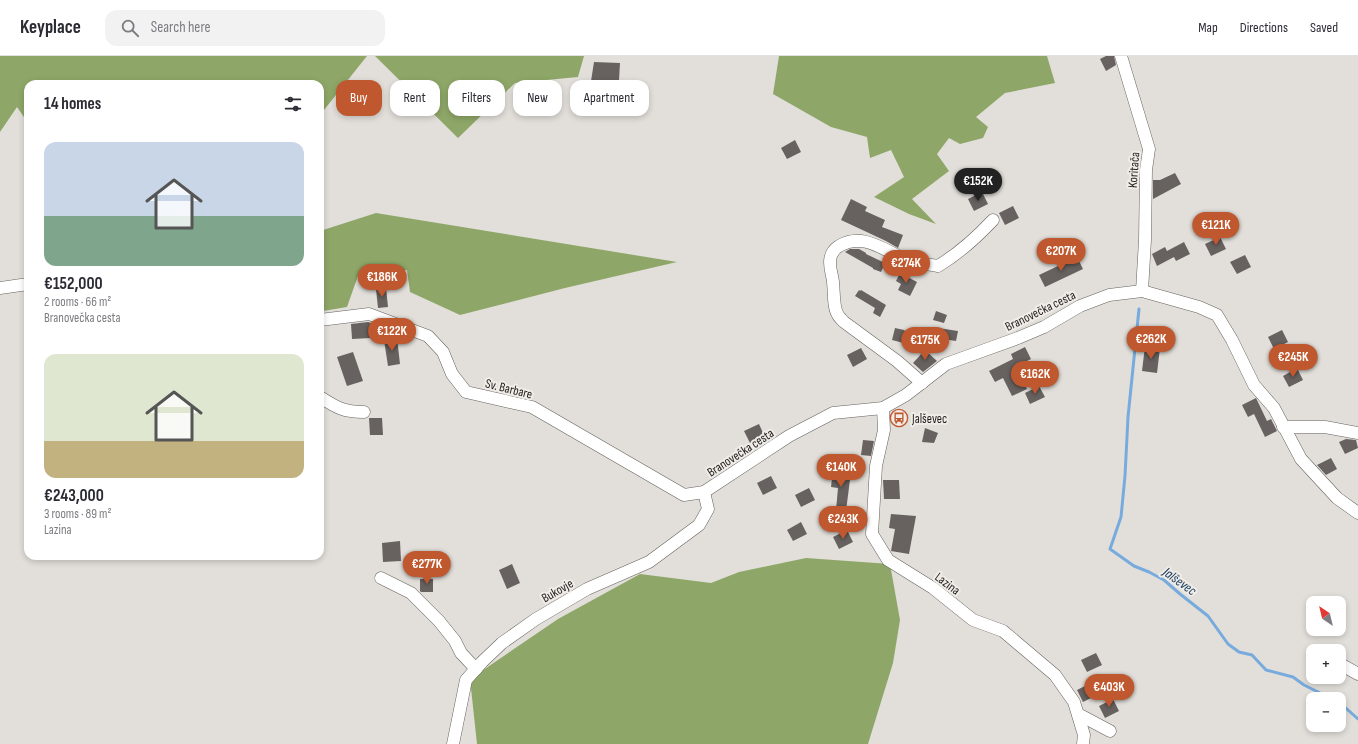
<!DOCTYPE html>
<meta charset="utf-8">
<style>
:root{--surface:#fff;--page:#f2f2f3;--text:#2b2b33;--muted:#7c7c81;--line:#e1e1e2;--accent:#bf582e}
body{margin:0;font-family:"Sofia Sans Condensed",sans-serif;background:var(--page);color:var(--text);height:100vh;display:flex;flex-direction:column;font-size:15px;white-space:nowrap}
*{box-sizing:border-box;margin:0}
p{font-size:13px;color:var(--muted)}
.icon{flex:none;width:22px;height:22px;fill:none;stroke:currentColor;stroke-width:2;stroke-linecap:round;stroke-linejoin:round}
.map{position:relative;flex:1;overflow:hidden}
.panel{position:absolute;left:24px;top:24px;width:300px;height:480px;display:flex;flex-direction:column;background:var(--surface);border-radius:12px;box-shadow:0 2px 6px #0003}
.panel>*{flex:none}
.top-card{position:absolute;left:336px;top:24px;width:380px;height:36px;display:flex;gap:8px}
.needle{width:26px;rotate:325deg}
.tools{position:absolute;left:1306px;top:540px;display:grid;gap:8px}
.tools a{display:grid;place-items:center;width:40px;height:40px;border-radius:8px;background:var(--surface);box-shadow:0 2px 6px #0003;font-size:20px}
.price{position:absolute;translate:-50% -34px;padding:0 9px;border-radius:14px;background:var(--accent);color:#fff;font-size:13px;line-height:26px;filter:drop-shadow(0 1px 2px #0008)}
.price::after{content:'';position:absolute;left:50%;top:24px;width:12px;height:9px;margin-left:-6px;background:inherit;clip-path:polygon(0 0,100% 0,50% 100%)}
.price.on{background:#222;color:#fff}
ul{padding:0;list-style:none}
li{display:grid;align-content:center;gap:8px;height:212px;padding:0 20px}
li span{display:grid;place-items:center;height:124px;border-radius:12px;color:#555}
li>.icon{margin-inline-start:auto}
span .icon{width:72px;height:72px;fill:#fffc;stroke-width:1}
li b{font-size:17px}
h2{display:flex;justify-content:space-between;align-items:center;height:48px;padding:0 20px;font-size:17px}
.pill{padding:0 14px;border-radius:12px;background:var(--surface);box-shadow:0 2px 6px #0003;font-size:14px;line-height:36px}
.pill.on{background:var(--accent);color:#fff}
header{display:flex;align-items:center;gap:24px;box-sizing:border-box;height:56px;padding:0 20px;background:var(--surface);border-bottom:1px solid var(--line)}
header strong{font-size:19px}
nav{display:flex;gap:22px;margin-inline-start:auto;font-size:14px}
.search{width:280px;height:36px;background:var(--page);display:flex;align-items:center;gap:10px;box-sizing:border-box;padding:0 14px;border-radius:12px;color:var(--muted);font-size:15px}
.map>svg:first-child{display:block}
.forest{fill:#8ea768}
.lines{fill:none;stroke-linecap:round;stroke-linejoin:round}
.stream{stroke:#78abdd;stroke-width:3}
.building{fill:#676260}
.minor-casing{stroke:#65625e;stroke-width:13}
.minor{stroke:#fff;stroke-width:12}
.labels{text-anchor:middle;stroke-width:4;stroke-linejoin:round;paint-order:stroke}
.street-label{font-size:13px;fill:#211f1e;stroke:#f0ece7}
.poi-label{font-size:13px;fill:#211f1e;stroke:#f0ece7;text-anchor:start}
.water-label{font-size:14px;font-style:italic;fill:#163c5e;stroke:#f0ece7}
</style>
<header>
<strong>Keyplace</strong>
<div class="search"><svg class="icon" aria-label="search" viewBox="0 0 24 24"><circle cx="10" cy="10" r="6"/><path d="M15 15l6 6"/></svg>Search here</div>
<nav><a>Map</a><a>Directions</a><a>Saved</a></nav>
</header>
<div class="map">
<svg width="1358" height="688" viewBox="0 0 1358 688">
<rect width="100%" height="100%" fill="#e2dfda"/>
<g class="forest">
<polygon points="0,0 367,0 320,59 320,28 28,28 28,67 17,51 0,76"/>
<polygon points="375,0 584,0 578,21 515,27 458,82"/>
<polygon points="779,0 1047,0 1055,27 1005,37 976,61 988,71 983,82 960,88 949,82 937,98 949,115 912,143 936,168 909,158 874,141 904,121 891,94 870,102 867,81 831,71 773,38"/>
<polygon points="376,157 677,206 565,232 460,259 410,236 407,214 359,217 347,251 323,255 320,234 320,175"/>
<polygon points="806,502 890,508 900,564 893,607 868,688 477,688 470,623 558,563 640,518 711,527 739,516"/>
</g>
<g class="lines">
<g class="stream">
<polyline points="1139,253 1128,361 1125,420 1121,461 1110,493 1134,510 1149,516 1164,524 1180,538 1208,560 1228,588 1239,596 1252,599 1266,614 1293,621 1304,629 1332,643"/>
<polyline points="1339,646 1358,663"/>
</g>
</g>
<g class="building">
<polygon points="1106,0 1114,0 1116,9 1106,15 1100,3"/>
<polygon points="594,6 620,7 619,24 591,25"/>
<polygon points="795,84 801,96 787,103 781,92"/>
<polygon points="1175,117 1181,128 1153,143 1153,124 1160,124"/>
<polygon points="982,136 988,148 974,155 968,143"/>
<polygon points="851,143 867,151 865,155 885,164 882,171 903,179 898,192 886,185 841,164"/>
<polygon points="1013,150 1019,162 1005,169 999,157"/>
<polygon points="1220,181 1226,193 1211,200 1205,188"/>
<polygon points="1184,186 1190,198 1176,205 1174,201 1157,210 1152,198 1165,191 1167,195"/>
<polygon points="850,193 859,193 866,197 866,198 885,207 881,216 873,213 873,212 845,196"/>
<polygon points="1245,199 1251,211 1237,218 1230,206"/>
<polygon points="1077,201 1083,213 1045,231 1039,219"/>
<polygon points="900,217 917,226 910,240 898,234 901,228 896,225"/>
<polygon points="386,232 388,251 378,252 376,233"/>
<polygon points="859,234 860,235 861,234 886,249 880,261 873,257 875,252 855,240"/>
<polygon points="936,255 947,259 944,267 933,264"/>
<polygon points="368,266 371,267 371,282 352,283 351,268"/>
<polygon points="895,272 904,274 913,282 911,289 892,284"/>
<polygon points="938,272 958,275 956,285 936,282"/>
<polygon points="1282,274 1288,286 1274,293 1268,281"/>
<polygon points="397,282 400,308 388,310 384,284"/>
<polygon points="1145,290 1160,292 1157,317 1142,315"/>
<polygon points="1025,291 1031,303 1015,311 1027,333 1012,340 1003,322 995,326 989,315 1013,303 1011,298"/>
<polygon points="861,292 867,303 853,311 847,299"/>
<polygon points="925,294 937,305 923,316 913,307"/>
<polygon points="353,296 363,325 347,330 337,301"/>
<polygon points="1297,312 1303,324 1289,331 1283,320"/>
<polygon points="1039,330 1045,341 1030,348 1025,337"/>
<polygon points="1256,342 1267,365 1271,363 1277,375 1265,381 1254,358 1248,361 1242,349"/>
<polygon points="369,362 382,362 383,379 370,379"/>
<polygon points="759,368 764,379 750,387 744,375"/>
<polygon points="925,372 938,377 934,387 922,386"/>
<polygon points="1346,383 1356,384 1358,392 1345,398 1339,386"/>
<polygon points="863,384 874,385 871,400 861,399"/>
<polygon points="1331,402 1337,413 1326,419 1317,409"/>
<polygon points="833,414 851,416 846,455 836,454 838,432 831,431"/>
<polygon points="771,420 777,432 763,439 757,427"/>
<polygon points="883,424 899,424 900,443 884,443"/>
<polygon points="809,432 815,444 801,451 795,439"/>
<polygon points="891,458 916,460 909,498 891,495 895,473 889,472"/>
<polygon points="801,466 807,478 793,485 787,474"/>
<polygon points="847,474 853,486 839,493 833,481"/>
<polygon points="400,485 401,505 383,506 382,487"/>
<polygon points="512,508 520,527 507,533 499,514"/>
<polygon points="420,523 433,523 433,536 421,536 420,535"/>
<polygon points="1096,597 1102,609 1087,616 1081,604"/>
<polygon points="1091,627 1097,639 1083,646 1077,634"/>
<polygon points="1113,643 1119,655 1105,662 1099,650"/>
</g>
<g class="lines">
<defs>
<g id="minor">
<polyline points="1121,0 1149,93 1146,114 1145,184 1142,235"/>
<polyline points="0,232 28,228"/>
<polyline points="320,264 369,258 428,280 443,296 452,318 466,336 532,351 684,439 704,436 789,380 833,357 883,352 906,339 946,308 1018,282 1044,271 1080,250 1109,239 1142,235 1199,251 1217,259 1232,284 1254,329 1274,352 1301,403 1337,442 1358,457"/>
<path d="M922 327 897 305 844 266C842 264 839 261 838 259 832 250 835 231 832 220 829 208 828 197 839 190 863 176 883 194 905 203 915 207 927 208 938 210 958 198 977 181 993 164"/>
<path d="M320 341C337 352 344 356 364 356"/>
<polyline points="883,352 884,374 876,410 872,478 888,504 933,532 973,564 1003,575 1055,619 1074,646 1084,679 1083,688"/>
<polyline points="1283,371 1325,371 1358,377"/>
<polyline points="381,522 411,537 439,565 455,585 461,597 476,613"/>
<polyline points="1342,609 1358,618"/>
<polyline points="1078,658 1110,675"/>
<polyline points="453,688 466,624 482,606 502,587 536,563 587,533 649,506 699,469 708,453 704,436"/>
</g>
</defs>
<use href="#minor" class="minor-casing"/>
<use href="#minor" class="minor"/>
</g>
<defs>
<symbol id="bus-ring" viewBox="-11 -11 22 22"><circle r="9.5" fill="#f0ece7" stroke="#bf582e" stroke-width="1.5"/><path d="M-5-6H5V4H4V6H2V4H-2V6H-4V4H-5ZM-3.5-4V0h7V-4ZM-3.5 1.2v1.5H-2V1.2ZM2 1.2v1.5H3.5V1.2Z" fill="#bf582e"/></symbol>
</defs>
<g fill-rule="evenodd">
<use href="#bus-ring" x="889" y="352" width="20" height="20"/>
</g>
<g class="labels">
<g class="street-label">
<text transform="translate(1133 114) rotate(-86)" y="5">Koritača</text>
<text transform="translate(1040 254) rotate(-26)" y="5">Branovečka cesta</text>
<text transform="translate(509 332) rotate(14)" y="5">Sv. Barbare</text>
<text transform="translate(740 396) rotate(-33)" y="5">Branovečka cesta</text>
<text transform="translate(948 527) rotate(37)" y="5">Lazina</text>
<text transform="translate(557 534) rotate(-30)" y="5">Bukovje</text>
</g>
<g class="poi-label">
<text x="912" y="367">Jalševec</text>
</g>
<g class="water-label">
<text transform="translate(1180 525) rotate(36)" y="5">Jalševec</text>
</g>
</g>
</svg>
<div class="tools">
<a><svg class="needle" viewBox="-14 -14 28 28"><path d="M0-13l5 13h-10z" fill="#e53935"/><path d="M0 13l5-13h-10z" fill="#7c7c81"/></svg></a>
<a>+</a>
<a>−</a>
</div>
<b class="price on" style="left:978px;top:146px">€152K</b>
<b class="price" style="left:1216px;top:190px">€121K</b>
<b class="price" style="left:1061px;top:216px">€207K</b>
<b class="price" style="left:906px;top:228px">€274K</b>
<b class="price" style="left:382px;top:242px">€186K</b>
<b class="price" style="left:392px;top:296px">€122K</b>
<b class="price" style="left:1151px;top:304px">€262K</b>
<b class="price" style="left:925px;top:305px">€175K</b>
<b class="price" style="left:1293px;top:322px">€245K</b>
<b class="price" style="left:1035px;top:339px">€162K</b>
<b class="price" style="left:841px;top:432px">€140K</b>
<b class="price" style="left:843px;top:484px">€243K</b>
<b class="price" style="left:427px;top:529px">€277K</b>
<b class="price" style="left:1109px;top:652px">€403K</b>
<div class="top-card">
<a class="pill on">Buy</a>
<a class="pill">Rent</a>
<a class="pill">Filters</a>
<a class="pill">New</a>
<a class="pill">Apartment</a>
</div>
<section class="panel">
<h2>14 homes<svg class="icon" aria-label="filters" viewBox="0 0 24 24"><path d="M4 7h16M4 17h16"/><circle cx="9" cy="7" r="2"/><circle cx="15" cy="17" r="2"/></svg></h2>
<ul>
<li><span style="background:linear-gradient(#c9d6e8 60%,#7fa58c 0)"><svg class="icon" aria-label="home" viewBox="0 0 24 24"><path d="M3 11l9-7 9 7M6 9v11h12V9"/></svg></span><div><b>€152,000</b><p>2 rooms · 66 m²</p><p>Branovečka cesta</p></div></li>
<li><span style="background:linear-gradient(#dfe7d0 70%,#c2b280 0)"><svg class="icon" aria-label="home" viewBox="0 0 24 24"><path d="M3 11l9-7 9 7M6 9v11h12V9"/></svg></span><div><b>€243,000</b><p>3 rooms · 89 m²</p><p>Lazina</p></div></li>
</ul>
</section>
</div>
